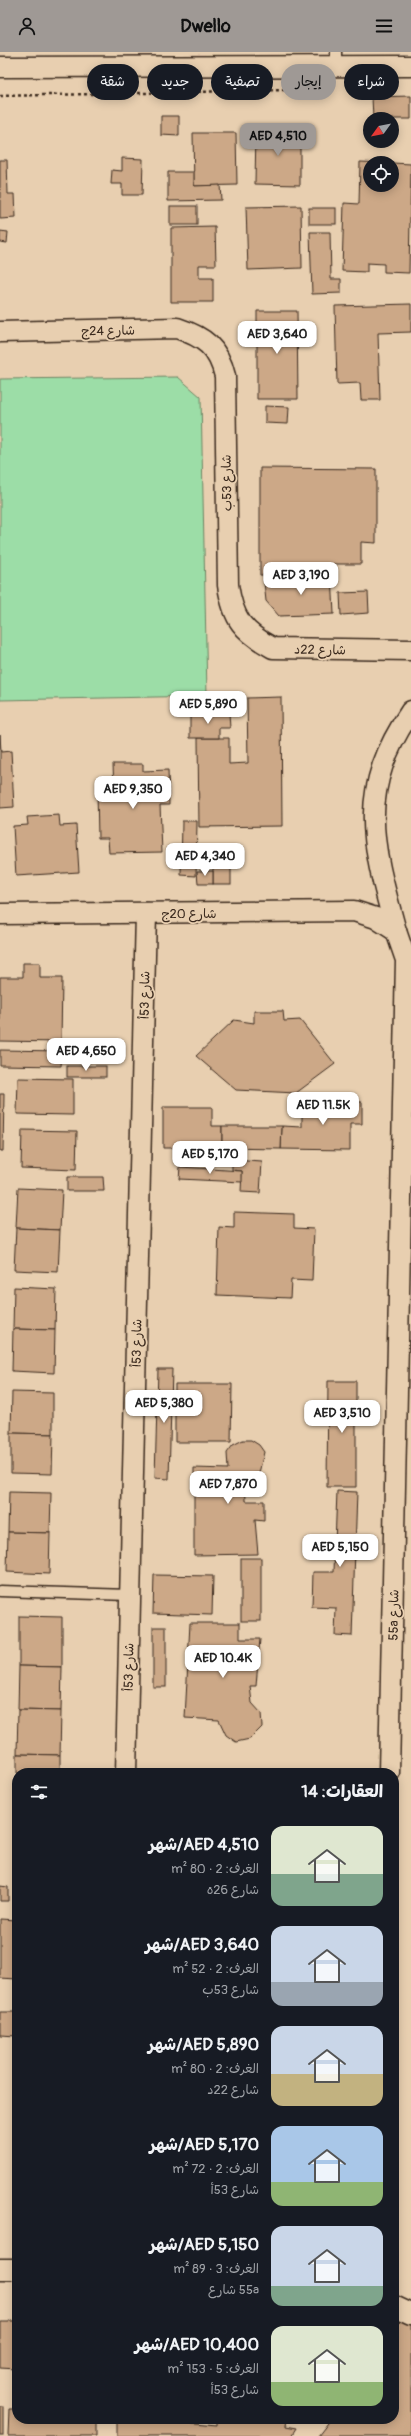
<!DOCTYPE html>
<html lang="ar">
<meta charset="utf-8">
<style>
:root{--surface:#171b24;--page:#20242c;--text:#f1f3f6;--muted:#9ea1a6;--accent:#9f9995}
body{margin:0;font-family:Pangolin,"Playpen Sans Arabic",sans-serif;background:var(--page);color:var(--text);direction:rtl;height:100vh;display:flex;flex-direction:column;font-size:15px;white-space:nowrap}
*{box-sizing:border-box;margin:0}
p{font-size:13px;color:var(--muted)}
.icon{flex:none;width:22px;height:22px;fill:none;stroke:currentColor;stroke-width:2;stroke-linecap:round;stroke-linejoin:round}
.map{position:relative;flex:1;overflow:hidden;direction:ltr}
.panel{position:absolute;left:12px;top:1716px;width:387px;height:656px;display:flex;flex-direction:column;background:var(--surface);border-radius:16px;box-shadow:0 2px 10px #0003;direction:rtl}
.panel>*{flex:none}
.hud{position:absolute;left:12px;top:12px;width:387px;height:36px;direction:rtl;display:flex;gap:8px}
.needle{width:26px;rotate:237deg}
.fabs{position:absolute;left:363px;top:60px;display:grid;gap:8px}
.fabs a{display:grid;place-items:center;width:36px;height:36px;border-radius:50%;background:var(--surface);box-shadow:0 2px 10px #0003;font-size:20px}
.price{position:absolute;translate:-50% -34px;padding:0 9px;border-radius:8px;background:#fff;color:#222;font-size:13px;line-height:26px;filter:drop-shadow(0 1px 2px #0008)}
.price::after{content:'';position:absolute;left:50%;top:24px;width:12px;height:9px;margin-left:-6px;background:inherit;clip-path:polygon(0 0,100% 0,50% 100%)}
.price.current{background:var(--accent);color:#111}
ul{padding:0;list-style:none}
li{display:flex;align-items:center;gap:12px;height:100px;padding:0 16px}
li span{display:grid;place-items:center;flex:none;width:112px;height:80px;border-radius:12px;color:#555}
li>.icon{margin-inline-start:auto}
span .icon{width:48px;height:48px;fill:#fffc;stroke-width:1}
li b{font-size:17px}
h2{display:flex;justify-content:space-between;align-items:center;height:48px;padding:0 16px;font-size:17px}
.pill{padding:0 14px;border-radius:18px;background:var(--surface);box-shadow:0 2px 10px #0003;font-size:14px;line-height:36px}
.pill.current{background:var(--accent);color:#111}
header{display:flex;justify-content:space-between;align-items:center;height:52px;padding:0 16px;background:var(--accent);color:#111;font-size:18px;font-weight:700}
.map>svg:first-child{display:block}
.green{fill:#9cdda7;stroke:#6c8462}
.building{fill:#cca887;stroke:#3b2a1e}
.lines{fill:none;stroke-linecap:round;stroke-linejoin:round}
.lane-casing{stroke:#3b2a1e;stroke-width:13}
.street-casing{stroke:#3b2a1e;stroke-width:23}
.path{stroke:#3b2a1e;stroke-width:2.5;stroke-dasharray:3 3;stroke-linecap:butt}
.lane{stroke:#e8cfb0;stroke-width:10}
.street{stroke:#e8cfb0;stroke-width:20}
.labels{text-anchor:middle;stroke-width:3.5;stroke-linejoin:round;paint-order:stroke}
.street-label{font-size:13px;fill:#3b2a1e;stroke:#e8cfb0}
</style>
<header><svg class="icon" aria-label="menu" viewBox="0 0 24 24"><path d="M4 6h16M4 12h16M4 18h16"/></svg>Dwello<svg class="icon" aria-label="person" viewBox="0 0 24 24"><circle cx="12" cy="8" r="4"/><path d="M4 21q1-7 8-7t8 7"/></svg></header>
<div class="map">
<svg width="411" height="2384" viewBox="0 0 411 2384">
<rect width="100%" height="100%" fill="#e8cfb0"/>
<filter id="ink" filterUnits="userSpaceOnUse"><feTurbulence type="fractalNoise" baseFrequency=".025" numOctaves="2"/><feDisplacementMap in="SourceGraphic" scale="8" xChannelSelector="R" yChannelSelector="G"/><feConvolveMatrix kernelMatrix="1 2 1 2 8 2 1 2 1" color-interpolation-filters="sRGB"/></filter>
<g filter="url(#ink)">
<polygon class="green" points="178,325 201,345 207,644 0,648 0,327"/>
<g class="building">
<polygon points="411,44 411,67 373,67 372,45"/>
<polygon points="161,64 179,64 179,84 161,83"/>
<polygon points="256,77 300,78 300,133 255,132"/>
<polygon points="193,81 236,81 237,133 194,134"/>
<polygon points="122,106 143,107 142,143 122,143 122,132 111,132 112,118 122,119"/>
<polygon points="0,108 7,108 8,142 15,142 16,166 0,167"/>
<polygon points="360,110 386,111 370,111 370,133 392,133 392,111 411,112 409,221 384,220 384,212 367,211 367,220 342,219 344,151 359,152"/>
<polygon points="168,120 194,120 194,134 220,133 221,148 168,149"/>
<rect x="170" y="154" width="27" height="19"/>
<polygon points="301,154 302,216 248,218 246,155"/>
<rect x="309" y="156" width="27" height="16"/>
<polygon points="215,175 216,213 199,213 199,226 213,226 213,250 171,250 171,176"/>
<polygon points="0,179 8,180 7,191 0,190"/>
<polygon points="310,180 330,180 331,227 341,227 341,241 312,242"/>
<polygon points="411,252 411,280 378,281 380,348 361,348 360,331 337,332 335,254"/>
<polygon points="257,259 297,259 298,347 257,347"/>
<polygon points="265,354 289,355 288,372 265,371"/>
<polygon points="260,416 376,417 376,491 361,490 361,512 307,512 307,523 260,523"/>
<polygon points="332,524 334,562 279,564 266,549 264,530"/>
<polygon points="368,540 369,561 341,563 340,541"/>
<polygon points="281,645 282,774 199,775 198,686 229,686 229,712 248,711 247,646"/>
<polygon points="190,661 229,661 230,676 219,676 219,686 190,686"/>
<polygon points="0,682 1,700 11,699 14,755 0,756"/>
<polygon points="113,712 143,712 143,719 168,718 169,753 160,753 162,800 109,801 108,786 98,786 97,739 114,738"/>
<polygon points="59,763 60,774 76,773 79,820 16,824 13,774 28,773 27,765"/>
<polygon points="182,769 197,769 196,824 181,823"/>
<rect x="213" y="813" width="18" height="19"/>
<polygon points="197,819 213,819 213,832 198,832"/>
<polygon points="23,911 40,911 40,926 62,926 61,990 0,989 0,925 23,925"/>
<polygon points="254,959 283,959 284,969 300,968 335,1012 296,1041 236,1038 196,1004 234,968 254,971"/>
<polygon points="0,998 62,999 61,1014 0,1013"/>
<rect x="67" y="1014" width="39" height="11"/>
<polygon points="18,1026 73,1027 73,1063 17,1062"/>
<polygon points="0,1042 4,1042 3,1099 0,1099"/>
<polygon points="302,1049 362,1050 362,1072 350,1072 350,1098 281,1097 282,1074 302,1075"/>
<polygon points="163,1055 212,1055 212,1074 222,1074 222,1096 163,1096"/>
<polygon points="222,1074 282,1074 281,1097 222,1096"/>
<polygon points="22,1078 77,1079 76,1118 21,1116"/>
<polygon points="232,1108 262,1110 260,1141 241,1140 242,1119 232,1118"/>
<polygon points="180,1115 242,1119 242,1130 179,1127"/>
<polygon points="67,1125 103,1125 104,1139 67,1139"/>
<polygon points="18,1136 62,1138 60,1178 16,1176"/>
<polygon points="234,1160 294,1162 294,1176 314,1177 312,1229 291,1228 290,1246 217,1243 219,1175 234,1176"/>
<polygon points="16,1176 60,1178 58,1220 14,1218"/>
<polygon points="14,1235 56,1237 55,1278 13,1277"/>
<polygon points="13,1277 55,1278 54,1321 12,1319"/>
<polygon points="158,1317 172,1317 169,1427 155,1426"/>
<polygon points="328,1329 356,1329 356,1435 327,1435"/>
<polygon points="175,1332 232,1332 231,1390 175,1390"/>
<polygon points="12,1340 53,1341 53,1382 11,1381"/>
<polygon points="11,1381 53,1382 52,1422 11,1421"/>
<polygon points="243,1388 251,1388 259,1393 264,1400 259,1421 245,1422 246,1449 264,1449 264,1469 255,1468 258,1502 194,1503 194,1416 228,1417 227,1401 233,1393"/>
<polygon points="337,1439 357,1440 352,1584 335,1583 336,1556 312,1555 313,1520 334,1520"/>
<polygon points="9,1440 51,1441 50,1481 8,1480"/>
<polygon points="8,1480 50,1481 49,1522 7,1520"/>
<rect x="241" y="1506" width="20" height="63"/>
<polygon points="154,1523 213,1524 212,1563 153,1561"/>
<polygon points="19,1564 62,1565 62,1615 19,1614"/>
<polygon points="190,1571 240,1571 240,1587 260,1587 256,1634 250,1634 252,1651 261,1661 262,1675 250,1687 236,1690 226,1683 219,1668 185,1666"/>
<rect x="153" y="1575" width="13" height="60"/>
<polygon points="19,1614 62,1615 61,1659 18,1658"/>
<polygon points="18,1658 61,1659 60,1703 17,1702"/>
<polygon points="17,1702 60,1703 60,1721 17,1721"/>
<polygon points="17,1745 17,1789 16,1789"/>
<polygon points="16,1789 17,1789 17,1838 15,1838"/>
<polygon points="0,1834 8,1835 8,1849 0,1849"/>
<polygon points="0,1867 17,1868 17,1927 0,1926"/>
<polygon points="0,1960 17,1960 17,1984 0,1983"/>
<polygon points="0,2269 17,2269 17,2317 0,2316"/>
<polygon points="394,2269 411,2270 411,2384 318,2384 331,2367 394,2367"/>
<rect x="0" y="2354" width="3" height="30"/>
<polygon points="9,2357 17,2357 17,2367 96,2367 96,2384 8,2384"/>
<polygon points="117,2367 149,2367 217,2373 217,2367 287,2367 286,2374 297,2376 292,2384 117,2384"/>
</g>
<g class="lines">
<defs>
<g id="lane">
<polyline points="336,0 336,14"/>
<polyline points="0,1539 130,1543"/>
</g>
<g id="street">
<polyline points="0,15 411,14"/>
<path d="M0 280 177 276C204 285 218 295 225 324L228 533C233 567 243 580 273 596L411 598"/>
<polyline points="0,862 354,859 376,866 396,879 406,908 389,1721"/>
<path d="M396 879C372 791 356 740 411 659"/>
<polyline points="126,1721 146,861"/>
<polyline points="0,2217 17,2217"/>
<polyline points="394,2254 411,2262"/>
</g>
</defs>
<use href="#lane" class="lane-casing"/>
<use href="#street" class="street-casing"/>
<polyline class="path" points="0,44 335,37"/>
<use href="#lane" class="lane"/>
<use href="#street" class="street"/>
</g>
</g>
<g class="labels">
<g class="street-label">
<text transform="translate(108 278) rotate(-1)" y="5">شارع 24ج</text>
<text transform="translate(226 431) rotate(-91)" y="5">شارع 53ب</text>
<text transform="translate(320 597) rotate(1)" y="5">شارع 22د</text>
<text x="189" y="866">شارع 20ج</text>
<text transform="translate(144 943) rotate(-89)" y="5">شارع 53أ</text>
<text transform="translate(136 1291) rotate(-89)" y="5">شارع 53أ</text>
<text transform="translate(393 1563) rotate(-89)" y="5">55a شارع</text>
<text transform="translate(128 1615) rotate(-89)" y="5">شارع 53أ</text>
</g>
</g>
</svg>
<div class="fabs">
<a><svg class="needle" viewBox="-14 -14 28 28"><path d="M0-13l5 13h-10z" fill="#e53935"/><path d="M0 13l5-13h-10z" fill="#9ea1a6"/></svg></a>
<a><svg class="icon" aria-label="locate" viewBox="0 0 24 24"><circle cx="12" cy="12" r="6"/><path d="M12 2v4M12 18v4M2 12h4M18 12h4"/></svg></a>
</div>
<b class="price current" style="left:278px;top:105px">AED 4,510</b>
<b class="price" style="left:277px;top:303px">AED 3,640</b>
<b class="price" style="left:301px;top:544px">AED 3,190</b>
<b class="price" style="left:208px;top:673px">AED 5,890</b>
<b class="price" style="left:133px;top:758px">AED 9,350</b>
<b class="price" style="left:205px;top:825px">AED 4,340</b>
<b class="price" style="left:86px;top:1020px">AED 4,650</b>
<b class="price" style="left:323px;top:1074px">AED 11.5K</b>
<b class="price" style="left:210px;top:1123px">AED 5,170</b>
<b class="price" style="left:164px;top:1372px">AED 5,380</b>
<b class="price" style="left:342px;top:1382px">AED 3,510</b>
<b class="price" style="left:228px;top:1453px">AED 7,870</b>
<b class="price" style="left:340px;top:1516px">AED 5,150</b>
<b class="price" style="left:223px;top:1627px">AED 10.4K</b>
<div class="hud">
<a class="pill">شراء</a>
<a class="pill current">إيجار</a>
<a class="pill">تصفية</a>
<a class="pill">جديد</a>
<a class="pill">شقة</a>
</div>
<section class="panel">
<h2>العقارات: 14<svg class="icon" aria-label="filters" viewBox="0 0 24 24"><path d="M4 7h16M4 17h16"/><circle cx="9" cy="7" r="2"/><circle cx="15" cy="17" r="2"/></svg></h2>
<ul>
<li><span style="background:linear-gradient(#dfe7d0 60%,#7fa58c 0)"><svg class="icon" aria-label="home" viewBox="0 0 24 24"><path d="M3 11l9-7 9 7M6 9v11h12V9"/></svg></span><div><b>AED 4,510/شهر</b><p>الغرف: 2 · 80 m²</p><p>شارع 26ه</p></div></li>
<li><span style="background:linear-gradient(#c9d6e8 70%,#9aa5b1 0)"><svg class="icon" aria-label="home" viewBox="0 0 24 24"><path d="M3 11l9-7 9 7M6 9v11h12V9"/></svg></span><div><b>AED 3,640/شهر</b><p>الغرف: 2 · 52 m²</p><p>شارع 53ب</p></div></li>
<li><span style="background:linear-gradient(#c9d6e8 60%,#c2b280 0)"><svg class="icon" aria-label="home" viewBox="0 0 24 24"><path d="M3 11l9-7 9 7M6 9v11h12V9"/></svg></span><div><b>AED 5,890/شهر</b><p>الغرف: 2 · 80 m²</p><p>شارع 22د</p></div></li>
<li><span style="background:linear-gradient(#a9c7e8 70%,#8fb573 0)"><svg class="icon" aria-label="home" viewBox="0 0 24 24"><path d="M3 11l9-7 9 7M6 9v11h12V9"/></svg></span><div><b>AED 5,170/شهر</b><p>الغرف: 2 · 72 m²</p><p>شارع 53أ</p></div></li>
<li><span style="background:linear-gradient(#c9d6e8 75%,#7fa58c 0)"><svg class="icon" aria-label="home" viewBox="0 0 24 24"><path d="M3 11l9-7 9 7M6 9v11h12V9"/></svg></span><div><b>AED 5,150/شهر</b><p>الغرف: 3 · 89 m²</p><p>55a شارع</p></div></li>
<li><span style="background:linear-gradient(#dfe7d0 70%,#8fb573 0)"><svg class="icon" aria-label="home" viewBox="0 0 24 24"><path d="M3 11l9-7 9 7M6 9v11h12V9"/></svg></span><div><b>AED 10,400/شهر</b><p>الغرف: 5 · 153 m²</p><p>شارع 53أ</p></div></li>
</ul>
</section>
</div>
